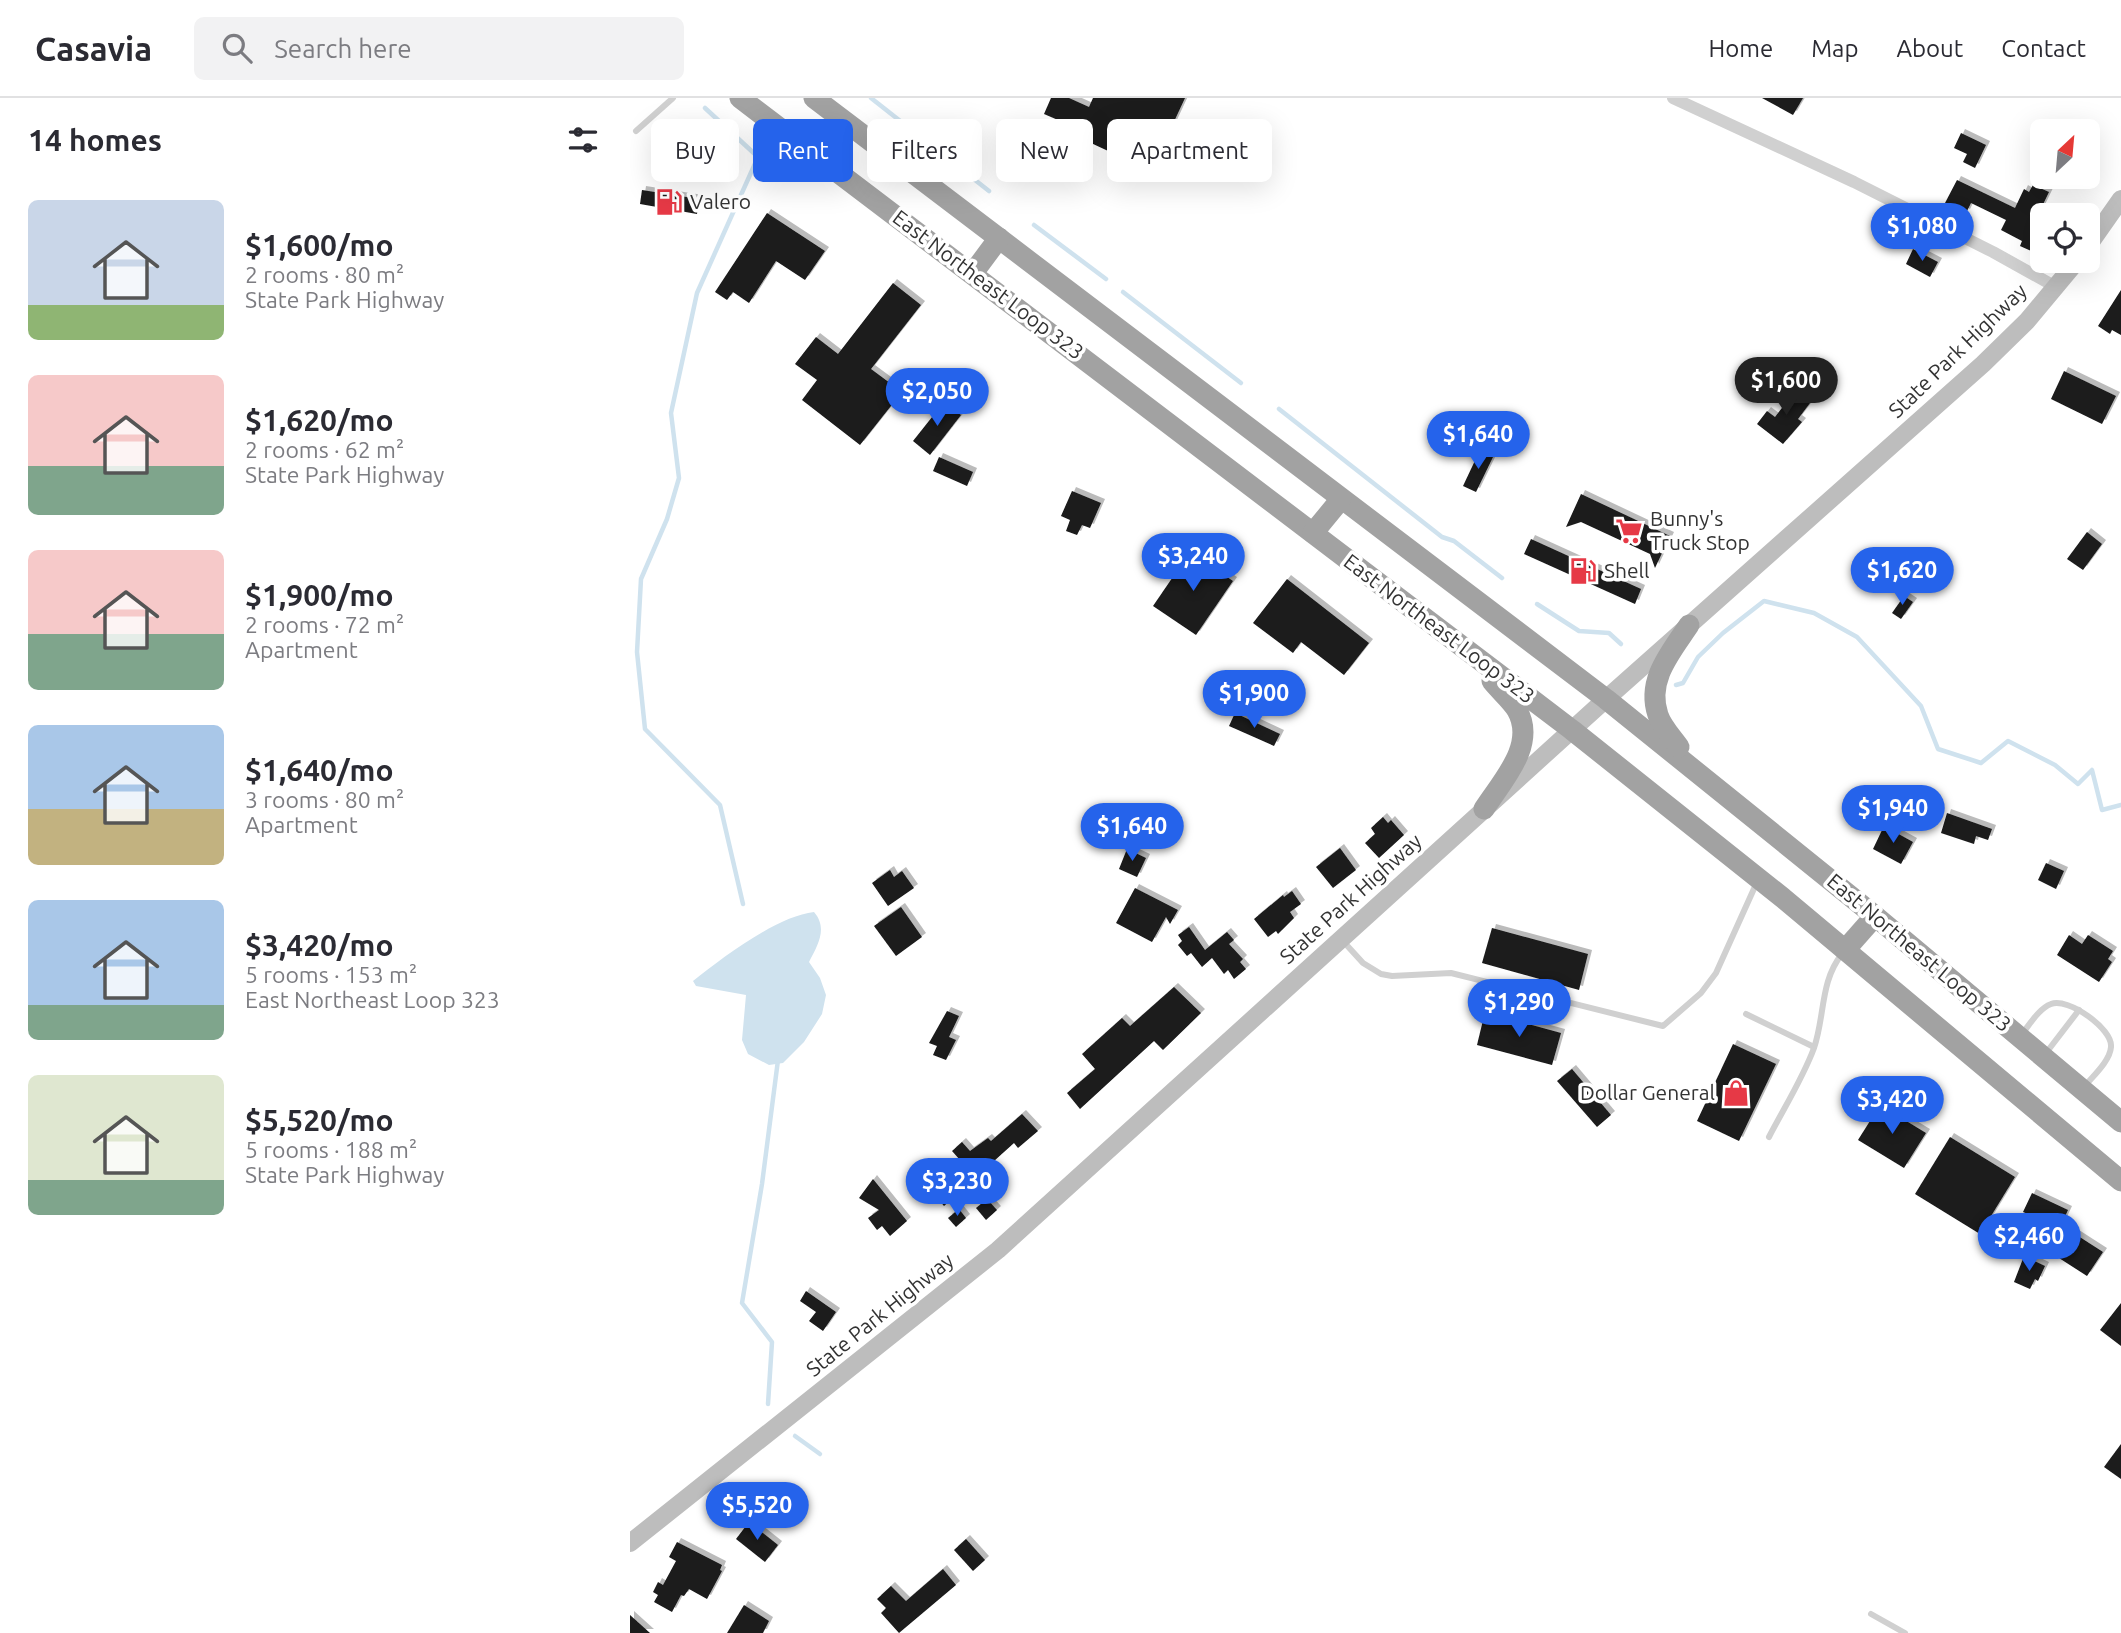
<!DOCTYPE html>
<meta charset="utf-8">
<style>
:root{--surface:#fff;--page:#f2f2f3;--text:#2b2b33;--muted:#7c7c81;--line:#e1e1e2;--accent:#2563eb}
body{margin:0;font-family:Ubuntu,sans-serif;background:var(--page);color:var(--text);height:100vh;display:flex;flex-direction:column;font-size:26px;white-space:nowrap}
*{box-sizing:border-box;margin:0}
p{font-size:23px;color:var(--muted)}
.icon{flex:none;width:38px;height:38px;fill:none;stroke:currentColor;stroke-width:2;stroke-linecap:round;stroke-linejoin:round}
.map{position:relative;flex:1;overflow:hidden}
.panel{display:flex;flex-direction:column;background:var(--surface);width:630px}
.panel>*{flex:none}
.top-card{position:absolute;left:21px;top:21px;width:665px;height:63px;display:flex;gap:14px}
.needle{width:46px;rotate:26deg}
.controls{position:absolute;left:1400px;top:21px;display:grid;gap:14px}
.controls a{display:grid;place-items:center;width:70px;height:70px;border-radius:10px;background:var(--surface);box-shadow:0 7px 28px #0002;font-size:35px}
.price{position:absolute;translate:-50% -60px;padding:0 16px;border-radius:24px;background:var(--accent);color:#fff;font-size:23px;line-height:46px;filter:drop-shadow(0 2px 4px #0008)}
.price::after{content:'';position:absolute;left:50%;top:42px;width:21px;height:16px;margin-left:-10px;background:inherit;clip-path:polygon(0 0,100% 0,50% 100%)}
.price.selected{background:#222;color:#fff}
ul{padding:0;list-style:none}
li{display:flex;align-items:center;gap:21px;height:175px;padding:0 28px}
li span{display:grid;place-items:center;flex:none;width:196px;height:140px;border-radius:10px;color:#555}
li>.icon{margin-inline-start:auto}
span .icon{width:84px;height:84px;fill:#fffc;stroke-width:1}
li b{font-size:30px}
h2{display:flex;justify-content:space-between;align-items:center;height:84px;padding:0 28px;font-size:30px}
.tag{padding:0 24px;border-radius:10px;background:var(--surface);box-shadow:0 7px 28px #0002;font-size:24px;line-height:63px}
.tag.selected{background:var(--accent);color:#fff}
header{display:flex;align-items:center;gap:42px;box-sizing:border-box;height:98px;padding:0 35px;background:var(--surface);border-bottom:2px solid var(--line)}
header strong{font-size:33px}
nav{display:flex;gap:38px;margin-inline-start:auto;font-size:24px}
.search{width:490px;height:63px;background:var(--page);display:flex;align-items:center;gap:18px;box-sizing:border-box;padding:0 24px;border-radius:10px;color:var(--muted);font-size:26px}
main{display:flex;flex:1;min-height:0}
.map>svg:first-child{display:block}
.water{fill:#cfe2ee}
.lines{fill:none;stroke-linecap:round;stroke-linejoin:round}
.stream{stroke:#cfe2ee;stroke-width:4.5}
.building{fill:#1a1a1a;filter:url(#shadow)}
.service{stroke:#d0d0d0;stroke-width:6}
.minor{stroke:#d0d0d0;stroke-width:12}
.secondary{stroke:#bdbdbd;stroke-width:18}
.trunk{stroke:#a2a2a2;stroke-width:21}
.labels{text-anchor:middle;stroke-width:7;stroke-linejoin:round;paint-order:stroke}
.poi-label{font-size:21px;fill:#333;stroke:#fff;text-anchor:start}
.street-label{font-size:21px;fill:#333;stroke:#fff}
</style>
<header>
<strong>Casavia</strong>
<div class="search"><svg class="icon" aria-label="search" viewBox="0 0 24 24"><circle cx="10" cy="10" r="6"/><path d="M15 15l6 6"/></svg>Search here</div>
<nav><a>Home</a><a>Map</a><a>About</a><a>Contact</a></nav>
</header>
<main>
<section class="panel">
<h2>14 homes<svg class="icon" aria-label="filters" viewBox="0 0 24 24"><path d="M4 7h16M4 17h16"/><circle cx="9" cy="7" r="2"/><circle cx="15" cy="17" r="2"/></svg></h2>
<ul>
<li><span style="background:linear-gradient(#c9d6e8 75%,#8fb573 0)"><svg class="icon" aria-label="home" viewBox="0 0 24 24"><path d="M3 11l9-7 9 7M6 9v11h12V9"/></svg></span><div><b>$1,600/mo</b><p>2 rooms · 80 m²</p><p>State Park Highway</p></div></li>
<li><span style="background:linear-gradient(#f6c9c9 65%,#7fa58c 0)"><svg class="icon" aria-label="home" viewBox="0 0 24 24"><path d="M3 11l9-7 9 7M6 9v11h12V9"/></svg></span><div><b>$1,620/mo</b><p>2 rooms · 62 m²</p><p>State Park Highway</p></div></li>
<li><span style="background:linear-gradient(#f6c9c9 60%,#7fa58c 0)"><svg class="icon" aria-label="home" viewBox="0 0 24 24"><path d="M3 11l9-7 9 7M6 9v11h12V9"/></svg></span><div><b>$1,900/mo</b><p>2 rooms · 72 m²</p><p>Apartment</p></div></li>
<li><span style="background:linear-gradient(#a9c7e8 60%,#c2b280 0)"><svg class="icon" aria-label="home" viewBox="0 0 24 24"><path d="M3 11l9-7 9 7M6 9v11h12V9"/></svg></span><div><b>$1,640/mo</b><p>3 rooms · 80 m²</p><p>Apartment</p></div></li>
<li><span style="background:linear-gradient(#a9c7e8 75%,#7fa58c 0)"><svg class="icon" aria-label="home" viewBox="0 0 24 24"><path d="M3 11l9-7 9 7M6 9v11h12V9"/></svg></span><div><b>$3,420/mo</b><p>5 rooms · 153 m²</p><p>East Northeast Loop 323</p></div></li>
<li><span style="background:linear-gradient(#dfe7d0 75%,#7fa58c 0)"><svg class="icon" aria-label="home" viewBox="0 0 24 24"><path d="M3 11l9-7 9 7M6 9v11h12V9"/></svg></span><div><b>$5,520/mo</b><p>5 rooms · 188 m²</p><p>State Park Highway</p></div></li>
</ul>
</section>
<div class="map">
<svg width="1491" height="1535" viewBox="0 0 1491 1535">
<defs>
<filter id="shadow"><feDropShadow dx="4" dy="-4" stdDeviation="0" flood-color="#0004"/></filter>
</defs>
<rect width="100%" height="100%" fill="#fff"/>
<path class="water" d="M184 814C198 830 188 847 179 864L190 880 196 897 192 916 174 944 153 965 139 967 118 956 112 942 116 897 66 888 63 883C92 860 147 818 184 814Z"/>
<g class="lines">
<g class="stream">
<polyline points="241,0 359,93"/>
<polyline points="75,10 128,59 67,195 41,315 49,380 37,421 11,481 7,554 15,631 90,707 113,806"/>
<polyline points="404,127 476,181"/>
<polyline points="493,194 611,285"/>
<polyline points="649,311 812,439 824,443 872,480"/>
<polyline points="907,506 949,533 979,535 991,546"/>
<polyline points="1046,587 1053,585 1068,559 1093,535 1134,503 1184,515 1227,539 1291,608 1308,651 1351,665 1378,643 1425,667 1448,686 1462,672 1472,712 1491,707"/>
<polyline points="138,1306 142,1244 112,1205 132,1086 148,962"/>
<polyline points="165,1338 190,1356"/>
</g>
</g>
<g class="building">
<polygon points="421,0 439,0 459,9 463,0 555,0 521,73 446,38 449,31 414,16"/>
<polygon points="1132,0 1173,0 1163,17"/>
<polygon points="1331,35 1356,47 1345,70 1333,64 1337,56 1324,50"/>
<polygon points="1327,82 1385,110 1394,91 1399,94 1403,87 1419,94 1402,129 1412,133 1412,147 1408,156 1390,148 1392,143 1371,132 1376,122 1341,105 1336,115 1315,105"/>
<polygon points="12,92 69,101 67,116 10,106"/>
<polygon points="137,115 195,153 175,182 146,163 119,205 103,194 97,202 85,194"/>
<polygon points="1283,151 1308,164 1300,179 1276,166"/>
<polygon points="263,185 291,207 241,271 272,294 230,347 172,302 187,282 165,266 186,239 208,256"/>
<polygon points="1491,192 1491,237 1482,232 1480,236 1468,228"/>
<polygon points="1434,273 1486,298 1472,326 1421,301"/>
<polygon points="1168,289 1183,301 1168,321 1172,324 1153,346 1127,326 1137,313 1145,319"/>
<polygon points="314,304 331,317 300,357 283,343"/>
<polygon points="850,352 863,359 846,394 833,388"/>
<polygon points="309,359 343,374 337,388 303,373"/>
<polygon points="442,393 471,405 460,430 452,427 447,437 436,433 440,422 431,418"/>
<polygon points="951,396 1040,438 1025,470 1020,456 951,424 936,429"/>
<polygon points="1457,434 1472,446 1453,472 1437,461"/>
<polygon points="901,441 1011,491 1005,506 894,456"/>
<polygon points="560,454 603,483 566,537 523,508"/>
<polygon points="657,481 739,545 714,577 671,544 663,555 623,525"/>
<polygon points="1274,498 1283,504 1271,521 1262,515"/>
<polygon points="605,615 650,636 644,648 599,628"/>
<polygon points="1317,715 1362,731 1358,742 1346,738 1344,746 1311,735"/>
<polygon points="753,719 758,725 761,722 774,737 749,760 735,745 745,736 741,730"/>
<polygon points="1254,728 1283,744 1271,766 1243,751"/>
<polygon points="710,750 726,772 703,790 686,769"/>
<polygon points="497,751 516,760 507,779 489,771"/>
<polygon points="1416,765 1434,773 1426,791 1408,782"/>
<polygon points="260,772 264,779 272,773 284,790 258,808 242,785"/>
<polygon points="505,790 548,812 540,826 536,819 522,844 486,825"/>
<polygon points="662,793 671,806 660,814 664,820 648,836 646,833 638,839 624,821 653,797 654,799"/>
<polygon points="271,809 292,839 266,858 244,828"/>
<polygon points="559,829 575,852 597,834 604,842 599,846 613,861 610,864 616,871 604,881 598,872 594,876 582,860 572,869 561,855 557,858 548,847 552,843 548,837"/>
<polygon points="862,830 958,856 949,892 852,865"/>
<polygon points="1439,837 1452,846 1458,837 1483,853 1478,861 1482,864 1469,884 1427,857"/>
<polygon points="544,889 571,915 533,952 524,943 450,1011 437,995 465,971 452,956 492,920 500,928"/>
<polygon points="317,913 329,918 319,939 326,942 316,962 303,957 307,948 299,945"/>
<polygon points="855,914 931,935 922,967 847,947"/>
<polygon points="1103,946 1146,966 1109,1043 1067,1023"/>
<polygon points="942,971 981,1017 967,1029 927,983"/>
<polygon points="1250,1007 1296,1035 1274,1070 1228,1042"/>
<polygon points="392,1016 408,1033 388,1050 384,1045 314,1108 299,1090 330,1062 322,1053 332,1044 340,1053 358,1040 361,1043"/>
<polygon points="1320,1039 1385,1079 1350,1136 1285,1096"/>
<polygon points="243,1081 277,1123 260,1138 252,1128 247,1132 238,1120 249,1112 229,1100"/>
<polygon points="1402,1095 1438,1112 1431,1127 1473,1154 1457,1178 1429,1160 1434,1151 1409,1139 1416,1124 1393,1114"/>
<polygon points="357,1101 367,1112 356,1122 346,1110"/>
<polygon points="329,1111 336,1120 326,1129 318,1120"/>
<polygon points="1394,1158 1415,1168 1408,1183 1405,1181 1400,1191 1384,1184"/>
<polygon points="176,1193 206,1214 193,1233 179,1223 186,1214 170,1203"/>
<polygon points="1491,1205 1491,1248 1470,1232"/>
<polygon points="1491,1346 1491,1381 1474,1369"/>
<polygon points="119,1424 148,1447 135,1464 106,1441"/>
<polygon points="336,1441 355,1462 343,1473 324,1452"/>
<polygon points="47,1444 92,1467 90,1472 92,1473 77,1501 59,1491 54,1498 51,1497 42,1514 24,1504 28,1497 23,1494 28,1484 33,1487 46,1463 39,1459"/>
<polygon points="313,1471 326,1487 269,1535 251,1515 256,1510 247,1501 261,1488 276,1503"/>
<polygon points="114,1507 139,1523 133,1535 97,1535"/>
<polygon points="0,1517 20,1535 0,1535"/>
</g>
<g class="lines">
<g class="service">
<polyline points="6,33 43,0"/>
<polyline points="712,842 733,865 751,876 762,878 821,875 1033,928 1071,895 1086,875 1127,784"/>
<polyline points="1116,916 1184,949"/>
<path d="M1391 937C1399 928 1408 911 1421 906 1438 899 1483 931 1481 949 1480 963 1463 978 1454 989"/>
<polyline points="1416,955 1449,912"/>
<path d="M1139 1039C1154 1010 1173 980 1184 950 1195 918 1190 883 1212 856"/>
<polyline points="1241,1516 1275,1535"/>
</g>
<polyline class="minor" points="1043,0 1224,84 1363,154 1426,189"/>
<g class="secondary">
<polyline points="1458,148 1491,101"/>
<polyline points="0,1445 368,1152 976,601 1353,266 1397,223 1447,163"/>
</g>
<g class="trunk">
<polyline points="110,0 942,632 1153,800 1491,1083"/>
<polyline points="184,0 976,601 1245,818 1491,1024"/>
<polyline points="343,175 369,140"/>
<polyline points="683,435 711,401"/>
<path d="M1049 649C1042 639 1032 629 1028 617 1016 582 1041 554 1059 527"/>
<path d="M854 711C872 683 907 647 887 612 881 602 870 593 862 583"/>
<polyline points="1215,852 1245,818"/>
</g>
</g>
<defs>
<symbol id="fuel-bare" viewBox="-9 -9 18 18"><path d="M-5.5-6h7V0h2V4h1.3V-2.5L3-4.5l.8-.8L6-3V5H2.5V1h-1V6h-7ZM-4.2-4.7v3.2H.2V-4.7Z" fill="#e63946" stroke="#fff" stroke-width="2.5" paint-order="stroke"/></symbol>
<symbol id="supermarket-bare" viewBox="-9 -9 18 18"><path d="M-6-5.5h2.5l.6 2H6L4.5 2H-2.5L-4.4-4H-6ZM-1.5 3.2a1.3 1.3 0 1 0 .1 0ZM3 3.2a1.3 1.3 0 1 0 .1 0Z" fill="#e63946" stroke="#fff" stroke-width="2.5" paint-order="stroke"/></symbol>
<symbol id="shop-bare" viewBox="-9 -9 18 18"><path d="M-5-2.5h2.3a2.7 3.5 0 0 1 5.4 0H5L5.5 6h-11ZM-1.5-2.5h3a1.5 2.3 0 0 0-3 0Z" fill="#e63946" stroke="#fff" stroke-width="2.5" paint-order="stroke"/></symbol>
</defs>
<g fill-rule="evenodd">
<use href="#fuel-bare" x="20" y="85" width="38" height="38"/>
<use href="#supermarket-bare" x="980" y="414" width="38" height="38"/>
<use href="#fuel-bare" x="934" y="454" width="38" height="38"/>
<use href="#shop-bare" x="1087" y="976" width="38" height="38"/>
</g>
<g class="labels">
<g class="poi-label">
<text x="60" y="111">Valero</text>
<text x="1020" y="428">Bunny's<tspan x="1020" dy="24">Truck Stop</tspan></text>
<text x="974" y="480">Shell</text>
<text x="1085" y="1002" text-anchor="end">Dollar General</text>
</g>
<g class="street-label">
<text transform="translate(358 187) rotate(37)" y="7">East Northeast Loop 323</text>
<text transform="translate(1328 253) rotate(-44)" y="7">State Park Highway</text>
<text transform="translate(809 531) rotate(37)" y="7">East Northeast Loop 323</text>
<text transform="translate(721 801) rotate(-42)" y="7">State Park Highway</text>
<text transform="translate(1289 855) rotate(40)" y="7">East Northeast Loop 323</text>
<text transform="translate(250 1217) rotate(-39)" y="7">State Park Highway</text>
</g>
</g>
</svg>
<div class="controls">
<a><svg class="needle" viewBox="-14 -14 28 28"><path d="M0-13l5 13h-10z" fill="#e53935"/><path d="M0 13l5-13h-10z" fill="#7c7c81"/></svg></a>
<a><svg class="icon" aria-label="locate" viewBox="0 0 24 24"><circle cx="12" cy="12" r="6"/><path d="M12 2v4M12 18v4M2 12h4M18 12h4"/></svg></a>
</div>
<b class="price" style="left:1292px;top:165px">$1,080</b>
<b class="price selected" style="left:1156px;top:319px">$1,600</b>
<b class="price" style="left:307px;top:330px">$2,050</b>
<b class="price" style="left:848px;top:373px">$1,640</b>
<b class="price" style="left:563px;top:495px">$3,240</b>
<b class="price" style="left:1272px;top:509px">$1,620</b>
<b class="price" style="left:624px;top:632px">$1,900</b>
<b class="price" style="left:1263px;top:747px">$1,940</b>
<b class="price" style="left:502px;top:765px">$1,640</b>
<b class="price" style="left:889px;top:941px">$1,290</b>
<b class="price" style="left:1262px;top:1038px">$3,420</b>
<b class="price" style="left:327px;top:1120px">$3,230</b>
<b class="price" style="left:1399px;top:1175px">$2,460</b>
<b class="price" style="left:127px;top:1444px">$5,520</b>
<div class="top-card">
<a class="tag">Buy</a>
<a class="tag selected">Rent</a>
<a class="tag">Filters</a>
<a class="tag">New</a>
<a class="tag">Apartment</a>
</div>
</div>
</main>
